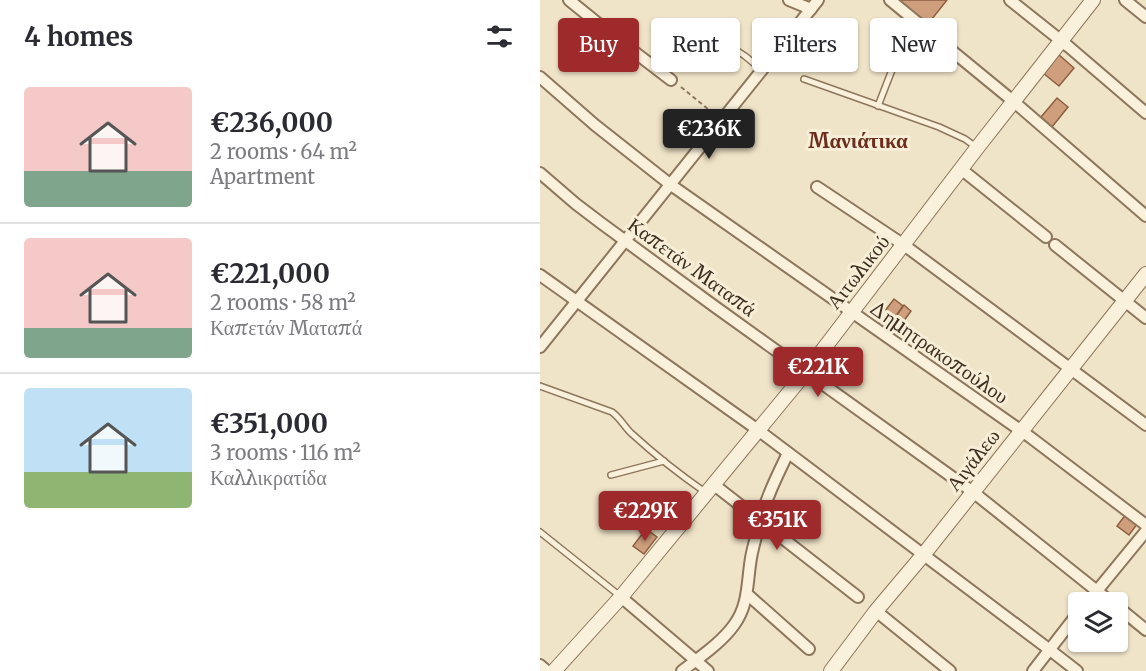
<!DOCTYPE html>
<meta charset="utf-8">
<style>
:root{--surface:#fff;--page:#f7f7f7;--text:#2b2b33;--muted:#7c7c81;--line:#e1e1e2;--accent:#9e2a2b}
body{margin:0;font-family:Merriweather,serif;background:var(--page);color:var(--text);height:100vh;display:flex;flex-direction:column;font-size:22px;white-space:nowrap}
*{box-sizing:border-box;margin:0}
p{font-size:20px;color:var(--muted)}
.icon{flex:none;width:33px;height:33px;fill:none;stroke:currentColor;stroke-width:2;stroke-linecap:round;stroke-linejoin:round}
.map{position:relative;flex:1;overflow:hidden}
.side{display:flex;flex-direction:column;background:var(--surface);width:540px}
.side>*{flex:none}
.banner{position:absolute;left:18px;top:18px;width:498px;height:54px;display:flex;gap:12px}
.tools{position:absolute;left:528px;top:592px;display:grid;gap:12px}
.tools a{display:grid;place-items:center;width:60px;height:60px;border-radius:6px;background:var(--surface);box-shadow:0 2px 4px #0004;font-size:30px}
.price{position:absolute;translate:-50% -51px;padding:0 14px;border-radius:6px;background:var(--accent);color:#fff;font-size:20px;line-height:39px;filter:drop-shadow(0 2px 3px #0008)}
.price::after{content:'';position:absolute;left:50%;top:36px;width:18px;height:14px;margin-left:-9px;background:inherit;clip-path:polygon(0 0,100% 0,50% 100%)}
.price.active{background:#222;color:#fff}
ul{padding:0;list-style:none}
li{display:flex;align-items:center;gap:18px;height:150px;padding:0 24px}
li+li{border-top:2px solid var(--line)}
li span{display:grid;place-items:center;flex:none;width:168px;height:120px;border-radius:6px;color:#555}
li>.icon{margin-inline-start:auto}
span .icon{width:72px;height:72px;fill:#fffc;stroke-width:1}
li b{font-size:26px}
h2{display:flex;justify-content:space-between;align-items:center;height:72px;padding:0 24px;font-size:26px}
.tag{padding:0 21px;border-radius:6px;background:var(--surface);box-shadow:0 2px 4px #0004;font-size:21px;line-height:54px}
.tag.active{background:var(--accent);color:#fff}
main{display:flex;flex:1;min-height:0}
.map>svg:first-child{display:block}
.building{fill:#cf9f7d;stroke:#8d5f41;stroke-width:1.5}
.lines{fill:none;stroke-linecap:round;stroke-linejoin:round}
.service-casing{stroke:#8d765c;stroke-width:8}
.minor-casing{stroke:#8d765c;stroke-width:14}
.tertiary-casing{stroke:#8d765c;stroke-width:16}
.path{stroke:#8d765c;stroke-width:2;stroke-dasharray:4.5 3;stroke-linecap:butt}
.service{stroke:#faf1dc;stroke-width:5}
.minor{stroke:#faf1dc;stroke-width:10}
.tertiary{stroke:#faf1dc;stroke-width:14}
.labels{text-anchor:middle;stroke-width:6;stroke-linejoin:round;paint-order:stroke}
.street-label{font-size:20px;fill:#3d2e20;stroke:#f7eed8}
.neighbourhood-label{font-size:21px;font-weight:bold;fill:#6b2e1e;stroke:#f7eed8}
</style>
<main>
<section class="side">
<h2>4 homes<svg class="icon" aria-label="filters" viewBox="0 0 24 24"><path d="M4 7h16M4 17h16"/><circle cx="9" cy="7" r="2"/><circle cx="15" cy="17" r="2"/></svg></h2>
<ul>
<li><span style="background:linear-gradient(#f6c9c9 70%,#7fa58c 0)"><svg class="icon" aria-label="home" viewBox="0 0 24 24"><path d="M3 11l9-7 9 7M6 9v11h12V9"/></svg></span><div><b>€236,000</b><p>2 rooms · 64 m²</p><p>Apartment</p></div></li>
<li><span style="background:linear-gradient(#f6c9c9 75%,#7fa58c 0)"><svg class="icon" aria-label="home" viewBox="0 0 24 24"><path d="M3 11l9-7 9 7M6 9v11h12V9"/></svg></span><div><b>€221,000</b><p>2 rooms · 58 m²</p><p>Καπετάν Ματαπά</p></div></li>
<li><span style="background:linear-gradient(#bfe0f5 70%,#8fb573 0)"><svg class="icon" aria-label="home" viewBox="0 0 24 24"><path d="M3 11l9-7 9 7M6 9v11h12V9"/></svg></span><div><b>€351,000</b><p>3 rooms · 116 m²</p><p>Καλλικρατίδα</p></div></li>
</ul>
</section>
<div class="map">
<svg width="606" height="671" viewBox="0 0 606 671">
<rect width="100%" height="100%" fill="#f0e4c8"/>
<g class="building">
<polygon points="358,0 407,0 388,24"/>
<polygon points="518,54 534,68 519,86 503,73"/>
<polygon points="517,98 528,107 512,127 501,117"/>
<polygon points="354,299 363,306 347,328 338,320"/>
<polygon points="364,305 371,311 355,333 348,328"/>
<polygon points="586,514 598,523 589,535 577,526"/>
<polygon points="106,529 117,537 104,554 93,546"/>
</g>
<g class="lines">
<defs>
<g id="service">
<polyline points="155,23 205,56 222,70"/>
<polyline points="264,79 399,127 425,139 436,147"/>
<polyline points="338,106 362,44"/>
<path d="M0 386 72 412C80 418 84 426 91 433 114 454 139 474 165 492"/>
<polyline points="71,475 124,461"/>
<polyline points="92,504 101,503 135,529"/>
<polyline points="0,532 80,596"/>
</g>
<g id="minor">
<polyline points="29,0 71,34 131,80"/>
<polyline points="249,0 271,9"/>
<polyline points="350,0 473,101 606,216"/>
<polyline points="470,0 529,47 606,113"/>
<polyline points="585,0 606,17"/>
<polyline points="0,77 55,125 131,185 490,437 606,525"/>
<polyline points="421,169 506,237"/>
<polyline points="0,173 36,204 61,223 174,306 433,492 572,603"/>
<polyline points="277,187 364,245 606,425"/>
<polyline points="515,245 606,318"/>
<polyline points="0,275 218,430 510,650 537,671"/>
<polyline points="0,347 278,0"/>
<polyline points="173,484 318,597"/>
<polyline points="207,594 269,649"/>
<polyline points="81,597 168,671"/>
<polyline points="547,603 606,531"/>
<polyline points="578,607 606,630"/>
<polyline points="336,611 410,671"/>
<polyline points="0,665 7,671"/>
<path d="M142 671C160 657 181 643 194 625 209 605 207 581 211 558 213 546 217 534 220 522 226 498 237 476 248 453"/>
<polyline points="493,671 538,613"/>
</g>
<g id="tertiary">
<polyline points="14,671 81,597 266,372 437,148 553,0"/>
<polyline points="291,671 336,611 384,554 606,274"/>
</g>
</defs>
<use href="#service" class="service-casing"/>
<use href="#minor" class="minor-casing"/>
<use href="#tertiary" class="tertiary-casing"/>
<polyline class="path" points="141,87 174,114"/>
<use href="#service" class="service"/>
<use href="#minor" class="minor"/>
<use href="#tertiary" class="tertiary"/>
</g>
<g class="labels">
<g class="street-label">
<text transform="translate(152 267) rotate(36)" y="7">Καπετάν Ματαπά</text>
<text transform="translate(318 272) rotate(-52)" y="7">Αιτωλικού</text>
<text transform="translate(399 352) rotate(35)" y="7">Δημητρακοπούλου</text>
<text transform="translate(433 460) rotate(-52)" y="7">Αιγάλεω</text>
</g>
<g class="neighbourhood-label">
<text x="318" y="148">Μανιάτικα</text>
</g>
</g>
</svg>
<div class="tools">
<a><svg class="icon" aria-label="layers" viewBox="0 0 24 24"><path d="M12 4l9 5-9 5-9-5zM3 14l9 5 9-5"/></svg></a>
</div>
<b class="price active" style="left:169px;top:160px">€236K</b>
<b class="price" style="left:278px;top:398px">€221K</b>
<b class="price" style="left:105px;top:542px">€229K</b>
<b class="price" style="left:237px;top:551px">€351K</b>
<div class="banner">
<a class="tag active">Buy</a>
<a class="tag">Rent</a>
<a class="tag">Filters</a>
<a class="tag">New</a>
</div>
</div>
</main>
